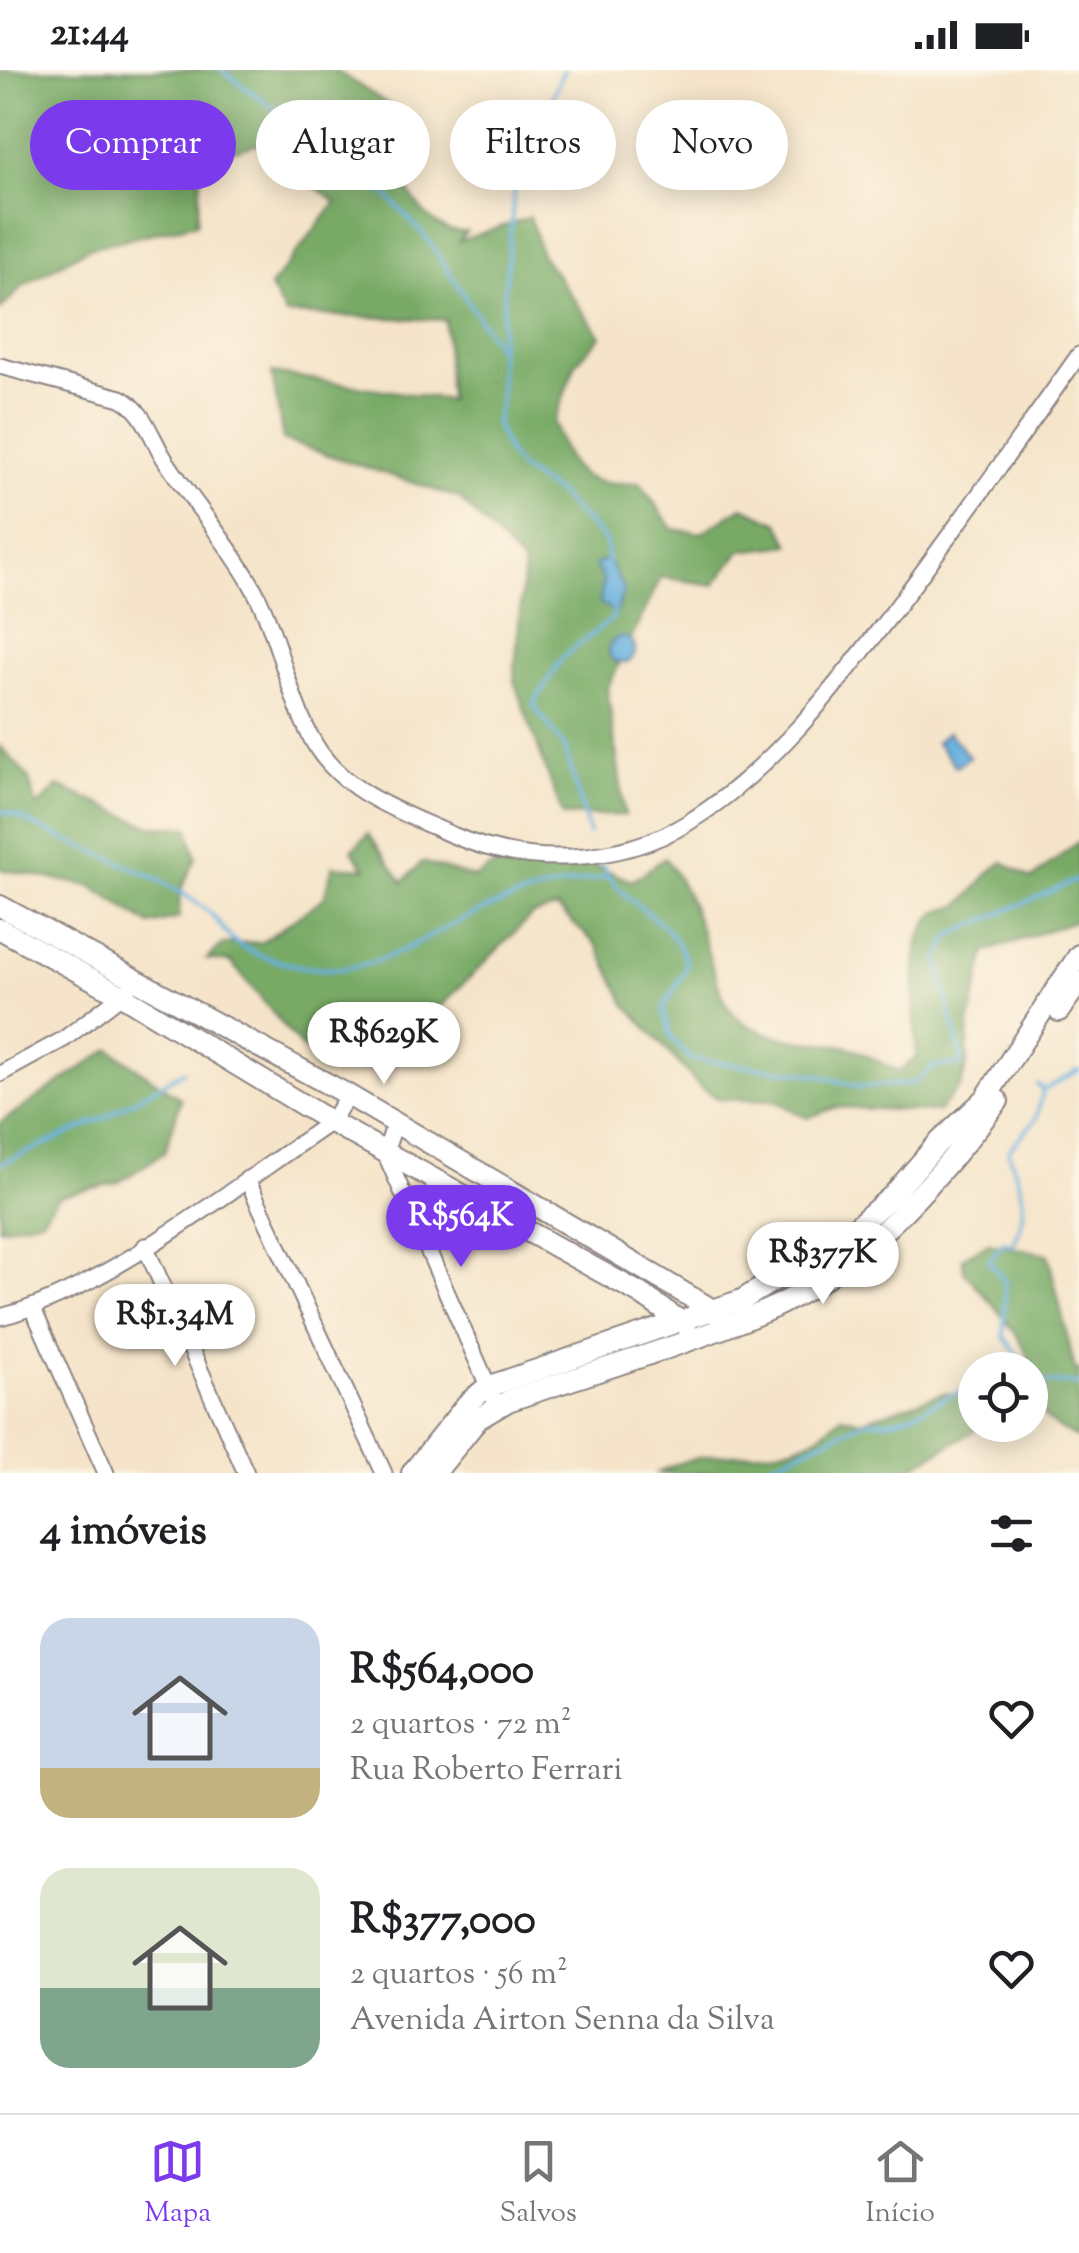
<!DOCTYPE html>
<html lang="pt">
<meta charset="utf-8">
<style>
:root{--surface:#fff;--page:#f2f2f2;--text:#202124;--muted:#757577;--line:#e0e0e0;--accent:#7c3aed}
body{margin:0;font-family:"Sorts Mill Goudy",serif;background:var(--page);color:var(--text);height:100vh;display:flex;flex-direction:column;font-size:38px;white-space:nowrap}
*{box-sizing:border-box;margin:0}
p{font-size:32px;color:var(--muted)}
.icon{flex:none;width:55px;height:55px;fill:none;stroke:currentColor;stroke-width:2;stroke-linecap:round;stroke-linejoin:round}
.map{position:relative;height:1403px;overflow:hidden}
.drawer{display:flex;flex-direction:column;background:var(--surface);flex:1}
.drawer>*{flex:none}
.top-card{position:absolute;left:30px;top:30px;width:1020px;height:90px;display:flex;gap:20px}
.tools{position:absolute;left:958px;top:1282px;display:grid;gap:20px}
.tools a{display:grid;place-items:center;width:90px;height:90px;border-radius:50%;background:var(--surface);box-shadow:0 5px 25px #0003;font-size:50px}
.price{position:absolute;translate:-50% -85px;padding:0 22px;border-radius:35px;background:#fff;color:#222;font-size:32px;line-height:65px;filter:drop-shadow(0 2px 5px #0008)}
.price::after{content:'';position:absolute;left:50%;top:60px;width:30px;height:22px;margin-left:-15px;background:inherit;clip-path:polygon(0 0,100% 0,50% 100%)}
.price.active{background:var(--accent);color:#fff}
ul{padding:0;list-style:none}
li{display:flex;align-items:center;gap:30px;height:250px;padding:0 40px}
li span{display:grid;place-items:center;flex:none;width:280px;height:200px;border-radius:30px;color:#555}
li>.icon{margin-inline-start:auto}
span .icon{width:120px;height:120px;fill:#fffc;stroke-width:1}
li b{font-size:42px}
h2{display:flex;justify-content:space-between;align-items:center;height:120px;padding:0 40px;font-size:42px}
.pill{padding:0 35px;border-radius:45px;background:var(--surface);box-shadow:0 5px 25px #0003;font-size:35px;line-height:90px}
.pill.active{background:var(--accent);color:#fff}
.status{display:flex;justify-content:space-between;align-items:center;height:70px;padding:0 50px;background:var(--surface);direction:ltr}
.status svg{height:28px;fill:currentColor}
.dock{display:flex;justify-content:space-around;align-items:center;height:140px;border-top:2px solid var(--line);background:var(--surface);font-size:28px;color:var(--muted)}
.dock a{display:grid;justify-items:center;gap:5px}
.dock .active{color:var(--accent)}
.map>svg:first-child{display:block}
.forest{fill:#78aa66;stroke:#4d6650;stroke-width:2.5}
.water{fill:#67b1df;stroke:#446a8d;stroke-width:2.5}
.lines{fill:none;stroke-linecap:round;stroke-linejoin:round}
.stream{stroke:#67b1df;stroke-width:4}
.minor-casing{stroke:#8c8382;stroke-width:19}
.tertiary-casing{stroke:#8c8382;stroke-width:24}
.minor{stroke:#fff;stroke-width:15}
.tertiary{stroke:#fff;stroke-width:20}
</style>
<div class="status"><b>21:44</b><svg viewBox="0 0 49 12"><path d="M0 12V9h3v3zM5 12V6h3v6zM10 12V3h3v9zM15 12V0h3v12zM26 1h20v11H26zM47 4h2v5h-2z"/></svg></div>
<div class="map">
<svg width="1079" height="1403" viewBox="0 0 1079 1403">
<rect width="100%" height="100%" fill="#fcf5e5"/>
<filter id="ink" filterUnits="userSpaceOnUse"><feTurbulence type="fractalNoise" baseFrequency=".01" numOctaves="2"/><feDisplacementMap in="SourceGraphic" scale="20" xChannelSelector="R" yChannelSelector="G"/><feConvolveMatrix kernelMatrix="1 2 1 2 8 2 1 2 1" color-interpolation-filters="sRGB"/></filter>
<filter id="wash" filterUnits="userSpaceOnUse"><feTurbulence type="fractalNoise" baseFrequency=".0048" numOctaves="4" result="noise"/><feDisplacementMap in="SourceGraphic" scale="40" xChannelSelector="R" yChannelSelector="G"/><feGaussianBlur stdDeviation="2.25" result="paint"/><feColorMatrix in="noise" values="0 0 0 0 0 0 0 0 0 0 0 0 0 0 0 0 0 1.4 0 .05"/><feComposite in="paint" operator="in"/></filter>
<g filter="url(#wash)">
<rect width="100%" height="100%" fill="#f5e4c9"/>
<g class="forest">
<path d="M0 0H335L405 45C403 57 398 72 398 85 399 117 431 166 466 162L459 171 530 147 541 184 601 266 576 293 554 352C570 407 584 417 640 413L673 459 701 463 743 437 779 453 790 475 740 481 714 515 661 507 607 619 625 745 563 746 514 611 524 495 459 428 283 370 272 303 449 330 445 250 285 244 270 217 336 132 257 74 203 88 197 153 88 178 23 216 0 240Z"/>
<polygon points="0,676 28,707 37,737 58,716 150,756 188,757 196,788 180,822 179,848 150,855 91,816 0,799"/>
<path d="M368 764 403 812 422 792 474 808 505 788 593 795 632 811 665 788C701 837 703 880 725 931 742 970 810 971 844 976 862 979 881 996 901 1001L916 987C918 949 902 869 937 843 943 839 952 839 959 835 976 824 983 803 1003 792L1032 809 1079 771V849L986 882 969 953 967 994 961 1015 938 1042 836 1037 807 1048 775 1031 719 1029 700 1017 626 934 597 875 557 838 532 845 439 938 328 988 301 977 231 892 207 889 223 874 262 872 324 828 333 796 365 798 352 780Z"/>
<polygon points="110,979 181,1029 165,1082 119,1112 58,1126 42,1149 0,1158 0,1053"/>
<path d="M989 1173 1048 1184 1075 1300H1079V1369C1013 1339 1049 1321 1023 1275 1008 1249 983 1225 964 1201L962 1188Z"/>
<path d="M944 1323 975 1326V1355H984L902 1403H658C705 1374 762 1392 811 1370 822 1365 832 1354 842 1346L861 1351Z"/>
</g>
<g class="water">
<polygon points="607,489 624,520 616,542 600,533 603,510 595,495"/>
<circle cx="622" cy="580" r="13"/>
<polygon points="948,662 969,687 956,697 936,672"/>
</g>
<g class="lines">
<g class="stream">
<polyline points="222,0 381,119 426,167 499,279 501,326 496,354 507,381 520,399 558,424 605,470 608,493"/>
<polyline points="499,279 515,117 564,0"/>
<path d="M0 741C21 745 30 754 48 762 99 785 167 806 210 843 219 851 224 864 235 872 261 890 305 900 336 899 385 897 434 862 477 843 520 824 562 814 608 807"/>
<polyline points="589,764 565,677 533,635 563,587 614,547 613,537"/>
<path d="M602 794C625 842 672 842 687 896L663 939 671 968 691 989 814 1004 860 1017 913 1014 933 997 963 994 938 889 951 865 1079 809"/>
<polyline points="1044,1020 1079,1000"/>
<polyline points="0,1094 102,1049 184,1001"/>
<path d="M1028 1300 1004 1266 1005 1212 989 1191 1004 1172 1012 1176C1032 1141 1021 1117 1008 1081L1036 1049 1043 1021 1037 1014"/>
<polyline points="1030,1302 1046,1313 1079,1314"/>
<path d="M751 1403 867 1351C914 1355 935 1326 975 1317"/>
</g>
</g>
</g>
<g filter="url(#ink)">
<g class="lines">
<defs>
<g id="minor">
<path d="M0 296 121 328C144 340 151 367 164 388 191 430 225 469 250 512 279 562 286 623 314 673 342 722 401 742 450 764 524 797 618 796 689 752 771 701 835 617 893 542 956 458 1018 371 1079 285"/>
<polyline points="0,1004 64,969 127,921"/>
<polyline points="395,1053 385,1083 497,1336"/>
<polyline points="247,1109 384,1403"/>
<polyline points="145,1176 246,1403"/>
<polyline points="33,1239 106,1403"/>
<path d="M0 1247C101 1223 241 1112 331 1052L348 1025"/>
</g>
<g id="tertiary">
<polyline points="0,836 348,1025 713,1240 727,1254"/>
<polyline points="0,859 123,926 331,1052 641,1224 686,1255"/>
<polyline points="1059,941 1079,912"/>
<polyline points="412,1403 467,1334 487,1317 742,1230 847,1165 893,1125 937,1074 985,1029 1079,885"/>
<path d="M435 1403 478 1349 508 1331C591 1302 680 1277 761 1243 858 1203 935 1113 998 1031"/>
</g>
</defs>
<use href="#minor" class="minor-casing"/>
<use href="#tertiary" class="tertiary-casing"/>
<use href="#minor" class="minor"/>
<use href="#tertiary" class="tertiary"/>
</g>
</g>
</svg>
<div class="tools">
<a><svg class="icon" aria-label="locate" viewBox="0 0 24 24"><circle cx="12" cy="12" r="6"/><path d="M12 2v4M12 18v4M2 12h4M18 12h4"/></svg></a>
</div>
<b class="price" style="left:384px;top:1017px">R$629K</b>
<b class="price active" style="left:461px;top:1200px">R$564K</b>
<b class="price" style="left:823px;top:1237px">R$377K</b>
<b class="price" style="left:175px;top:1299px">R$1.34M</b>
<div class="top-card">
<a class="pill active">Comprar</a>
<a class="pill">Alugar</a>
<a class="pill">Filtros</a>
<a class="pill">Novo</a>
</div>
</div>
<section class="drawer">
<h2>4 imóveis<svg class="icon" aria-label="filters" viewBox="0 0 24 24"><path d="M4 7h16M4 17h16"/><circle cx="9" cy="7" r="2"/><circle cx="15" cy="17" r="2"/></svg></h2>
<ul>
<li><span style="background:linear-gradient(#c9d6e8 75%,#c2b280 0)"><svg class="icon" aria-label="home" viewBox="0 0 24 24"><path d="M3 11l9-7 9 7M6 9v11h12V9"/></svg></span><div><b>R$564,000</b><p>2 quartos · 72 m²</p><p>Rua Roberto Ferrari</p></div><svg class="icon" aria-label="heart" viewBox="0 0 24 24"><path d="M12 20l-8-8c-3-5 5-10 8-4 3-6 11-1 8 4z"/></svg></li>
<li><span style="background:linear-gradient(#dfe7d0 60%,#7fa58c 0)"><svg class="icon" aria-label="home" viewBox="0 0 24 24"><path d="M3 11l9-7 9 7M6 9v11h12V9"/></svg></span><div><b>R$377,000</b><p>2 quartos · 56 m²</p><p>Avenida Airton Senna da Silva</p></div><svg class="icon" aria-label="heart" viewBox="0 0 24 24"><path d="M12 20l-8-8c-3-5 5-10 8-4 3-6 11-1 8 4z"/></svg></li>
</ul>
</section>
<nav class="dock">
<a class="active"><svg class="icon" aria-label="map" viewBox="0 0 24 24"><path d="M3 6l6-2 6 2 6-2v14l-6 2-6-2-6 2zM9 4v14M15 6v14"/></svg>Mapa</a>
<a><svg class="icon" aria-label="saved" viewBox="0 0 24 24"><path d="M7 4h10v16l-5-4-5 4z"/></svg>Salvos</a>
<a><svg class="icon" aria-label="home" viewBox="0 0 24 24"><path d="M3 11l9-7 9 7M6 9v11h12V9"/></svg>Início</a>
</nav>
